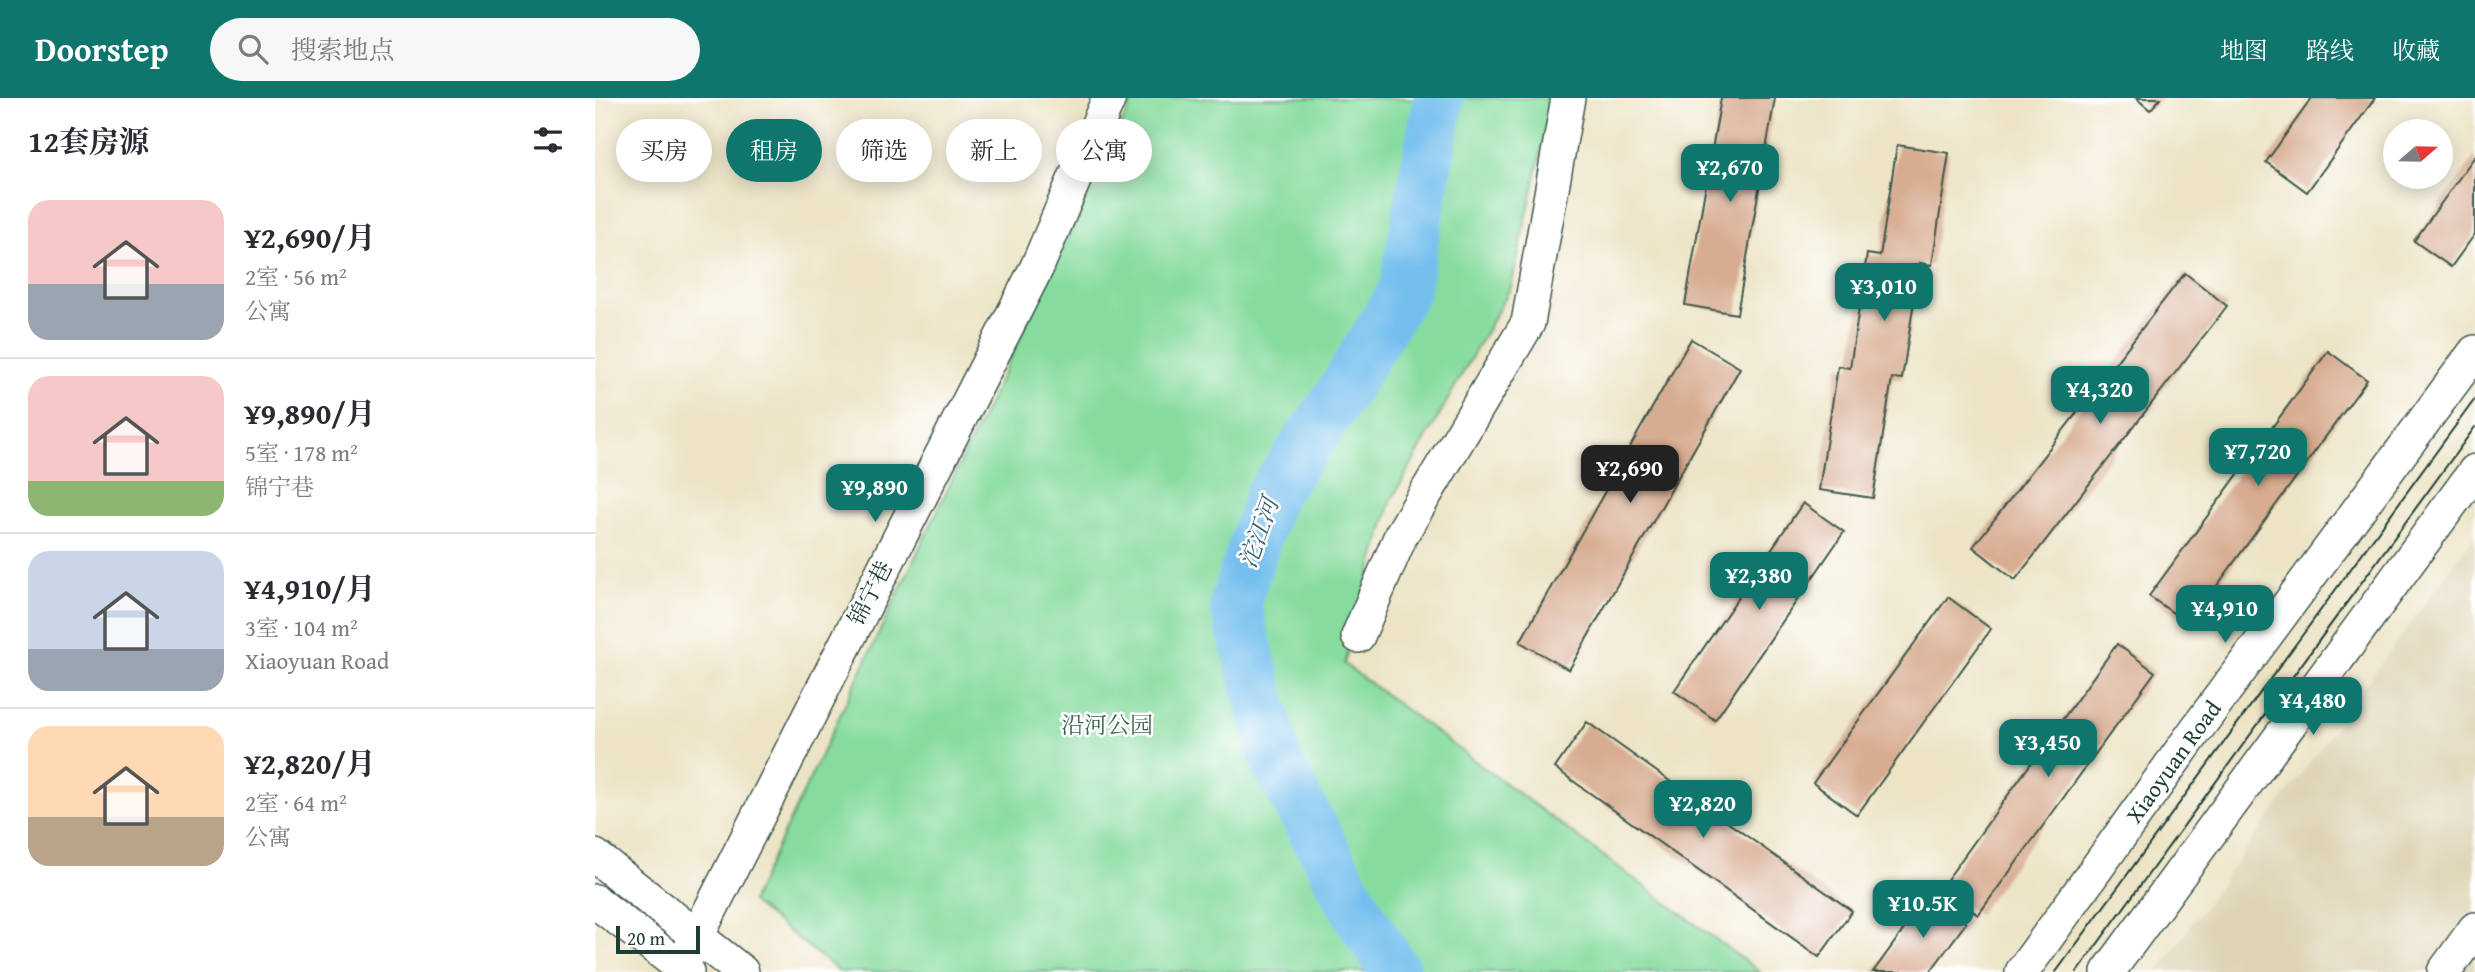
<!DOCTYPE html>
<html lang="zh">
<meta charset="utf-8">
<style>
:root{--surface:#fff;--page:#f7f7f7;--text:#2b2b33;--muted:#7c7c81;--line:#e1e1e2;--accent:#0f766e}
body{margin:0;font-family:"Gentium Book Plus","Noto Serif SC",serif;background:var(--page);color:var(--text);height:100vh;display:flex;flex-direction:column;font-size:26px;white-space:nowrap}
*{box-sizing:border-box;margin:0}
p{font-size:23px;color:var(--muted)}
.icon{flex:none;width:38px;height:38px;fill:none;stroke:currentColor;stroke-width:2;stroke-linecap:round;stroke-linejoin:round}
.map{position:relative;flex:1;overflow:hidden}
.sheet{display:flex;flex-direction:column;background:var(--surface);width:595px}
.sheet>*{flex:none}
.banner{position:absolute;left:21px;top:21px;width:665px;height:63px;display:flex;gap:14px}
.needle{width:46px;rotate:70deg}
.controls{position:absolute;left:1788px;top:21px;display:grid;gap:14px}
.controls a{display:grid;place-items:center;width:70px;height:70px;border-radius:50%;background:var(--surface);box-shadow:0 4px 18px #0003;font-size:35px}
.scale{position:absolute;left:21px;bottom:18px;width:84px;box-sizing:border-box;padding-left:7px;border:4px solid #1f3d34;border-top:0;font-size:19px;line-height:24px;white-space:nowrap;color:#1f3d34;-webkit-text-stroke:5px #fff;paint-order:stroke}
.price{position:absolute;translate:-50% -60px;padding:0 16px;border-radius:14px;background:var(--accent);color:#fff;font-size:23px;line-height:46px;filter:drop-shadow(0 2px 4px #0008)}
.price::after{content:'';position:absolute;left:50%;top:42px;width:21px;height:16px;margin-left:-10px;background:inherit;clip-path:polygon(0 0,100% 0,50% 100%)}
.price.selected{background:#222;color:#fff}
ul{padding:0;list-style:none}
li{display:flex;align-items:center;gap:21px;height:175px;padding:0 28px}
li+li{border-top:2px solid var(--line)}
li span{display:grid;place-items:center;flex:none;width:196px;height:140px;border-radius:21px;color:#555}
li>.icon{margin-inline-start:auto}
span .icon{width:84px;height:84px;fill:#fffc;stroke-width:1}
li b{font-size:30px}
h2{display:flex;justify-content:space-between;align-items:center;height:84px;padding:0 28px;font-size:30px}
.tag{padding:0 24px;border-radius:32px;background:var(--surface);box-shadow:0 4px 18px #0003;font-size:24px;line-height:63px}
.tag.selected{background:var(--accent);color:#fff}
header{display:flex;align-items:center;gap:42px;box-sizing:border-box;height:98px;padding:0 35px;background:var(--accent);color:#fff}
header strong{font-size:33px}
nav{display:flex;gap:38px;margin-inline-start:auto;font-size:24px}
.search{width:490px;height:63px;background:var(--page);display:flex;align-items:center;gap:18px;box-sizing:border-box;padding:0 24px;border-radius:38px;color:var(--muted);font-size:26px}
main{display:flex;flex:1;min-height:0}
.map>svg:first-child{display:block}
.built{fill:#ded4b5}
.green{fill:#86db9e;stroke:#528c69;stroke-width:2}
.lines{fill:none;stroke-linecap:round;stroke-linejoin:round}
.river{stroke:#75bfee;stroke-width:51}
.building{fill:#d7ac90}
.minor-casing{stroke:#3e564a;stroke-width:36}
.minor{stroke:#fff;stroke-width:33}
.tram{stroke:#1f3d34;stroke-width:2}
.labels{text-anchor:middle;stroke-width:5;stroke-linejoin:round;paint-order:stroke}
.street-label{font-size:23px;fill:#1f3d34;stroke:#fff}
.park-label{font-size:23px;fill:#39644e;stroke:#fff}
.water-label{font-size:24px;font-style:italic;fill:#39646c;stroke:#fff}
</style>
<header>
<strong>Doorstep</strong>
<div class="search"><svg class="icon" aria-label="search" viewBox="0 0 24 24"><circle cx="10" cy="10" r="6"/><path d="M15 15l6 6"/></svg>搜索地点</div>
<nav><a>地图</a><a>路线</a><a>收藏</a></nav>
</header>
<main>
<section class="sheet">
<h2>12套房源<svg class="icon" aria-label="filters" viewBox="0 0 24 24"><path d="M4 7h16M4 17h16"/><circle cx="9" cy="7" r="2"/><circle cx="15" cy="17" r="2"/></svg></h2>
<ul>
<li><span style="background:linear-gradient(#f6c9c9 60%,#9aa5b1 0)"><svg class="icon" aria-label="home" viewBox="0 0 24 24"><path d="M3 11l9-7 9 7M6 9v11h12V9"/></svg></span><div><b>¥2,690/月</b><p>2室 · 56 m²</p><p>公寓</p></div></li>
<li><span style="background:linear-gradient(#f6c9c9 75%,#8fb573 0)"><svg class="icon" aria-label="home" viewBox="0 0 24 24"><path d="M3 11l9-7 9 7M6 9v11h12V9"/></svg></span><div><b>¥9,890/月</b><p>5室 · 178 m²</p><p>锦宁巷</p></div></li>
<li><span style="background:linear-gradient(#c9d6e8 70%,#9aa5b1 0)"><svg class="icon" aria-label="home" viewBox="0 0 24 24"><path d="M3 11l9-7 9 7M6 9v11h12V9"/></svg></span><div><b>¥4,910/月</b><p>3室 · 104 m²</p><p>Xiaoyuan Road</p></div></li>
<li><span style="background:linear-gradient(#ffd9b3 65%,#b9a48a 0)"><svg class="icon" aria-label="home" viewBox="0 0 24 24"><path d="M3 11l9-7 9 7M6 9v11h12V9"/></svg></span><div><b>¥2,820/月</b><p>2室 · 64 m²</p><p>公寓</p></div></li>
</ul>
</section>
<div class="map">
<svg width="1880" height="874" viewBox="0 0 1880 874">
<rect width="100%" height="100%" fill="#fff"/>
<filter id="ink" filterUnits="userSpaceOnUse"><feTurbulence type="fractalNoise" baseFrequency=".0143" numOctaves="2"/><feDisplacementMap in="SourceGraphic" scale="14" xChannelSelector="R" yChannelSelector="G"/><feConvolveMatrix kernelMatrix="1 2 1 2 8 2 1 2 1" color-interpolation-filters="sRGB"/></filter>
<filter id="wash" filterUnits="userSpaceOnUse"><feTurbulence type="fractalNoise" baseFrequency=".00686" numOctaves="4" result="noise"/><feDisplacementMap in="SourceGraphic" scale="28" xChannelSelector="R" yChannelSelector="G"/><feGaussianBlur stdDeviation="1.57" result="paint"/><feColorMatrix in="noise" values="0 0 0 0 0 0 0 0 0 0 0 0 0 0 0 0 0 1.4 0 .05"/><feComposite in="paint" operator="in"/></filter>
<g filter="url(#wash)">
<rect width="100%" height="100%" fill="#ede4c6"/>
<polygon class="built" points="1880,437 1880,874 1562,874"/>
<polygon class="green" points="539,0 958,0 916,189 796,403 749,566 1165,874 245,874 156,804"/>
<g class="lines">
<polyline class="river" points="801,874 767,822 682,665 640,505 675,398 744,299 809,193 844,0"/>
</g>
<g id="blocks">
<g class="building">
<polygon points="1126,0 1180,0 1142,216 1090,207"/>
<polygon points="1541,0 1566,0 1555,12"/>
<polygon points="1717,0 1780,0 1712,94 1671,64"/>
<polygon points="1302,47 1354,55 1337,167 1325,165 1307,281 1297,280 1278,400 1224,392 1243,268 1255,270 1272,156 1285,158"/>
<polygon points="1880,58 1880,136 1856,169 1819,143"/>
<polygon points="1590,175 1632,208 1420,482 1378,449"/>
<polygon points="1096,241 1145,270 974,572 925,544"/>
<polygon points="1733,253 1772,282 1594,526 1554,498"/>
<polygon points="1208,405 1249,434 1120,622 1079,593"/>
<polygon points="1353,499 1396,531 1262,717 1218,685"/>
<polygon points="1522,546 1560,574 1383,817 1346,790"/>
<polygon points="992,624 1257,813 1224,859 960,670"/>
<polygon points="1334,797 1371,825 1335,874 1278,874"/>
</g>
</g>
</g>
<g filter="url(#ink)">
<use href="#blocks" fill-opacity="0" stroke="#3e564a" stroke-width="2"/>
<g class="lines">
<defs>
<g id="minor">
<polyline points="763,538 806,437 933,225 973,0"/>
<polyline points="0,758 147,874"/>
<polyline points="0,803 92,874"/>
<polyline points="84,874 442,169 514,0"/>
<path id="s1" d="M1427 874 1601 632 1880 254"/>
<polyline points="1513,874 1880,373"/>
<polyline points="1849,874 1880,831"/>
</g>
</defs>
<use href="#minor" class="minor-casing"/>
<use href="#minor" class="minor"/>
<g class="tram">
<polyline points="1461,874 1880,301"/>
<polyline points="1482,874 1880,329"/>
</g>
</g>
</g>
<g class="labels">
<g class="street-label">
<text transform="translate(275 495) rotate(-63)" y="8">锦宁巷</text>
<text dy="8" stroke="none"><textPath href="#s1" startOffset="259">Xiaoyuan Road</textPath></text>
</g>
<g class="park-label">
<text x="512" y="635">沿河公园</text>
</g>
<g class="water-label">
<text transform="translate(664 435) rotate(-70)" y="8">沱江河</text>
</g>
</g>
</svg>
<div class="controls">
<a><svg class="needle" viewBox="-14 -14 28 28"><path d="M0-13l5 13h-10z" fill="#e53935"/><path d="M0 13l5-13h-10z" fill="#7c7c81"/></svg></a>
</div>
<div class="scale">20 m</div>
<b class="price" style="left:1135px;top:106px">¥2,670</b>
<b class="price" style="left:1289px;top:225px">¥3,010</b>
<b class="price" style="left:1505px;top:328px">¥4,320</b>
<b class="price" style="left:1663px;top:390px">¥7,720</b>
<b class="price selected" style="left:1035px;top:407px">¥2,690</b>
<b class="price" style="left:280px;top:426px">¥9,890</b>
<b class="price" style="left:1164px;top:514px">¥2,380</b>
<b class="price" style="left:1630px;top:547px">¥4,910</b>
<b class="price" style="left:1718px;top:639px">¥4,480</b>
<b class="price" style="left:1453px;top:681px">¥3,450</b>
<b class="price" style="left:1108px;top:742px">¥2,820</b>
<b class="price" style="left:1328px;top:842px">¥10.5K</b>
<div class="banner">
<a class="tag">买房</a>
<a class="tag selected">租房</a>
<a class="tag">筛选</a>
<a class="tag">新上</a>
<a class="tag">公寓</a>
</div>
</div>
</main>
